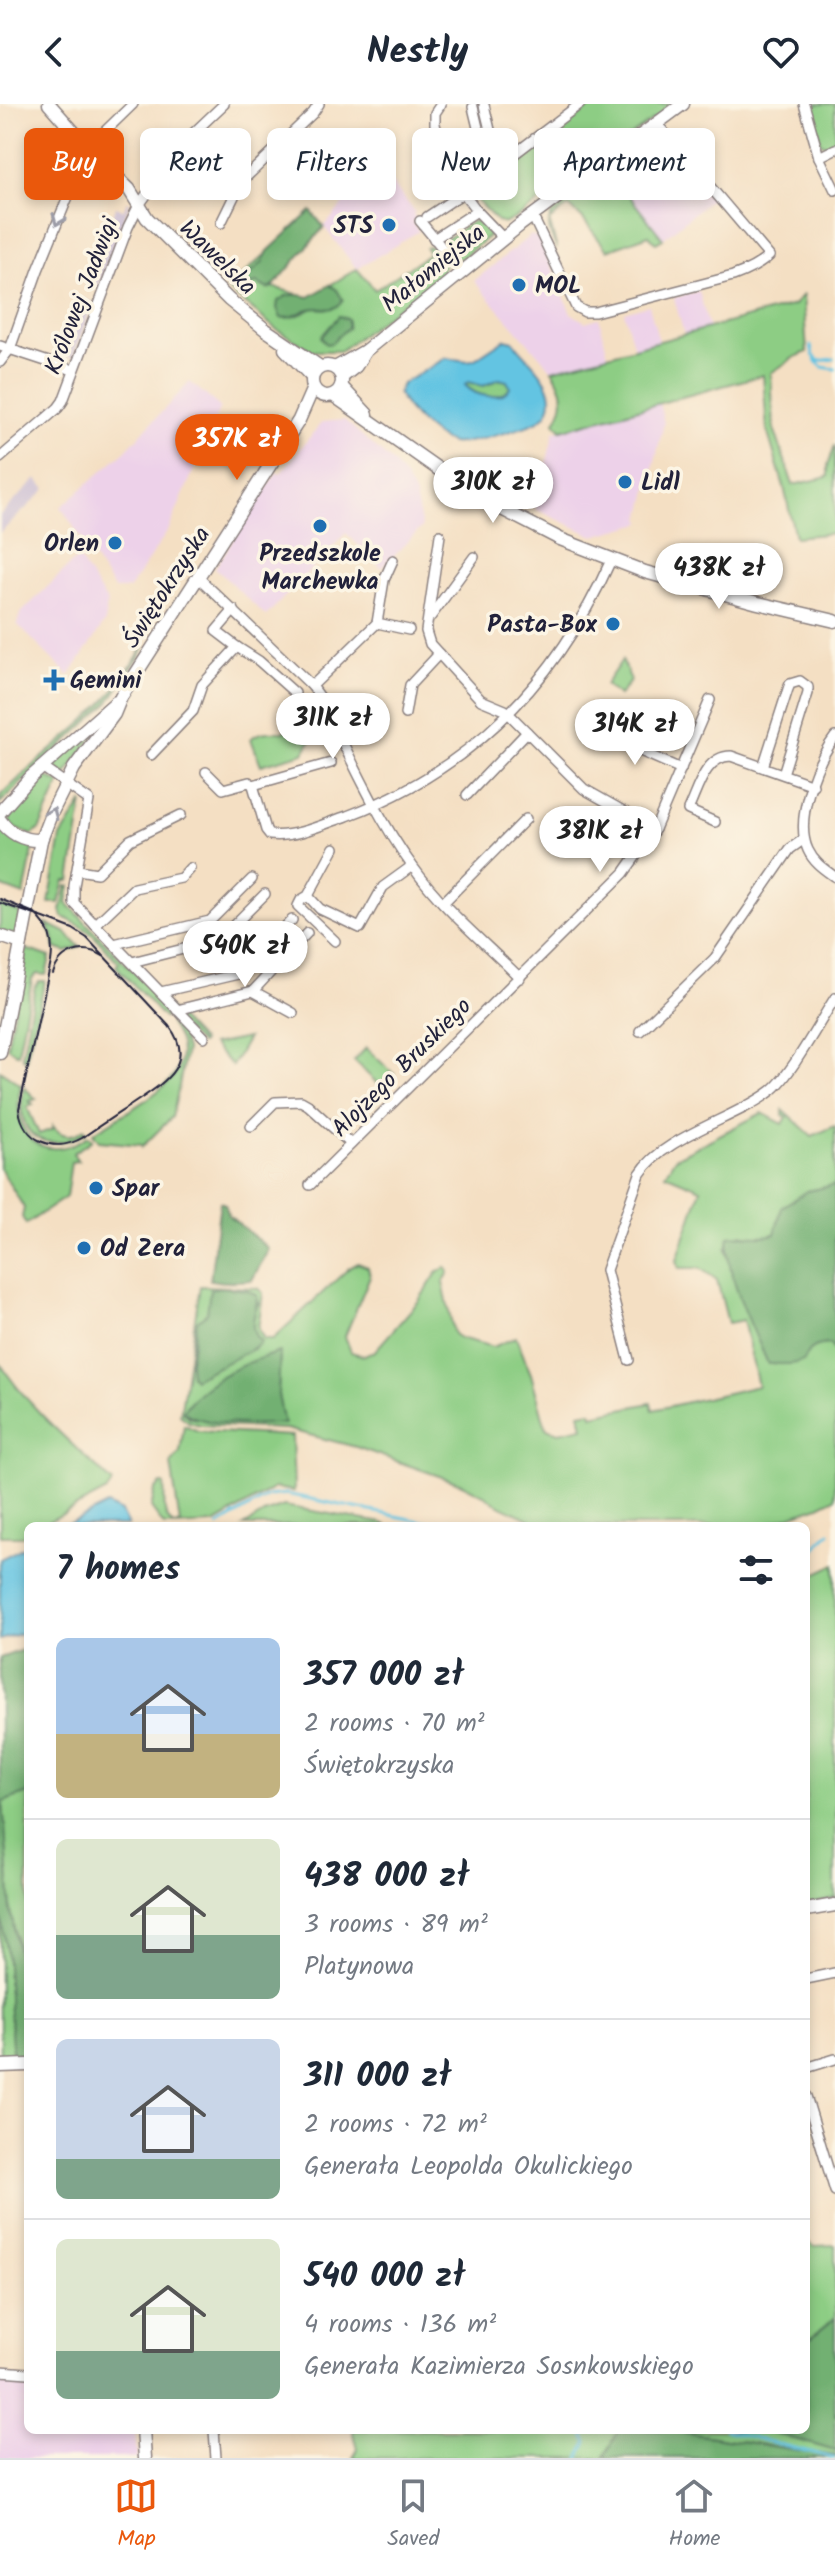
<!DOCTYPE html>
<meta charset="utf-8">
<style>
:root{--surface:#fff;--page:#f6f6f7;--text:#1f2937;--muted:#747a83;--line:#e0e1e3;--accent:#ea580c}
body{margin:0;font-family:Kalam,sans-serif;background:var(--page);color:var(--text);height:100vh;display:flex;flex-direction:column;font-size:30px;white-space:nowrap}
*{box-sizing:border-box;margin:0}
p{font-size:26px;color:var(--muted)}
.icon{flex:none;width:44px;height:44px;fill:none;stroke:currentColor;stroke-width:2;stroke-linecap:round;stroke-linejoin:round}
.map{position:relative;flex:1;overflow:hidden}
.panel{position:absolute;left:24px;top:1418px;width:786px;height:912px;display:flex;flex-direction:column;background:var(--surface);border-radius:12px;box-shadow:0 4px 12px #0003}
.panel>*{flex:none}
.banner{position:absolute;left:24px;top:24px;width:788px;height:72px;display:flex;gap:16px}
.price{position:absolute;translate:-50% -68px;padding:0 18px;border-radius:28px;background:#fff;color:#222;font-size:26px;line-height:52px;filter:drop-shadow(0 2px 4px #0008)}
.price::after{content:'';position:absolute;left:50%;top:48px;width:24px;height:18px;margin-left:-12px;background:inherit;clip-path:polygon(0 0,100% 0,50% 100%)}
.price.active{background:var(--accent);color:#fff}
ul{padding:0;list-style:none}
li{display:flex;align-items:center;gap:24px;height:200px;padding:0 32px}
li+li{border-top:2px solid var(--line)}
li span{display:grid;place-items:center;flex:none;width:224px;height:160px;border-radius:12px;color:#555}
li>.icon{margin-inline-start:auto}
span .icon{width:96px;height:96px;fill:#fffc;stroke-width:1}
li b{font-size:34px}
h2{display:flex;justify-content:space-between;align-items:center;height:96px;padding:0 32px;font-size:34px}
.chip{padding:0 28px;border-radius:12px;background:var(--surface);box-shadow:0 4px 12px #0003;font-size:28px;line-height:72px}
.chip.active{background:var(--accent);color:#fff}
header{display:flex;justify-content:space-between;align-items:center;height:104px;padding:0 32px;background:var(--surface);font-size:36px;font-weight:600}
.dock{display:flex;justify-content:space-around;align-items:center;height:112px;border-top:2px solid var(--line);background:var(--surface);font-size:22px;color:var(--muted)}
.dock a{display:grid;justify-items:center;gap:4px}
.dock .active{color:var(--accent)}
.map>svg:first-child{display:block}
.built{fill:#edd1e9}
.industrial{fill:#ccbfd4}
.green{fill:#8dcd84;stroke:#587860;stroke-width:2;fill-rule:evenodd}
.forest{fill:#72b072;stroke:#4a6956;stroke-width:2}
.water{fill:#64c4e2;stroke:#43738e;stroke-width:2;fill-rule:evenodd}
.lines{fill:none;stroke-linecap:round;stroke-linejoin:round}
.stream{stroke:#64c4e2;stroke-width:3}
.street-casing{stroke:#8b807f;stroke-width:12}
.secondary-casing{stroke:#8b807f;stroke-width:15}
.street{stroke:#fff;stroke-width:9}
.secondary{stroke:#fff;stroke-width:12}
.tram{stroke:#22223b;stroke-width:2}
.oneway{stroke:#9c9ca7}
.poi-dot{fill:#1f6fb2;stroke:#fcf5e5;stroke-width:3}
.labels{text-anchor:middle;stroke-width:7;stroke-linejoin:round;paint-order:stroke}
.poi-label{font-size:24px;font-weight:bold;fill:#22223b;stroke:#fcf5e5;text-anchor:start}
.street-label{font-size:24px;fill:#22223b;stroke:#fcf5e5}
</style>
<header><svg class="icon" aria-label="back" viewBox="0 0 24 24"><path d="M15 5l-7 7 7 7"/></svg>Nestly<svg class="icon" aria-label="heart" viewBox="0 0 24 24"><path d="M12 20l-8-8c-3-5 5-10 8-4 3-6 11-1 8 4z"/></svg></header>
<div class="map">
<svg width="835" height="2354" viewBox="0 0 835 2354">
<rect width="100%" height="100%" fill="#fcf5e5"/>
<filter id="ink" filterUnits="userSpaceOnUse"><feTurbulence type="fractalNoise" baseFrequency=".0125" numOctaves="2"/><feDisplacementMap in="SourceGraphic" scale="16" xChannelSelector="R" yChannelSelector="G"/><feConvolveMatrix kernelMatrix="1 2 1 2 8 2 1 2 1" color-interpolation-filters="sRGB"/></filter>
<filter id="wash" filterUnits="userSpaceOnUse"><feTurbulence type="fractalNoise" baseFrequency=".006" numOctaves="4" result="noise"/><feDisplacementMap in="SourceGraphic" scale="32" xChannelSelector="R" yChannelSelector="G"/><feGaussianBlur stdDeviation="1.8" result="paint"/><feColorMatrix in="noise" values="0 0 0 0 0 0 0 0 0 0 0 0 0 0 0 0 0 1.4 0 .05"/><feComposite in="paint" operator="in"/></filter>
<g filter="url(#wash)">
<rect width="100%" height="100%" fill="#f4dfc3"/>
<g class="built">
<polygon points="654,35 667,39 713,93 663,135 611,69"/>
<polygon points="377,60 415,108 413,110 416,115 412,118 419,127 357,165 324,123"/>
<polygon points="531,131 540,135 571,209 585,218 599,214 608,251 552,266 474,177"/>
<polygon points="699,187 709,224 684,230 674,194"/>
<polygon points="649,201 659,237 634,244 624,208"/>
<polygon points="190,278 220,303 217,311 169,425 129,485 114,485 61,403 125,347"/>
<polygon points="659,299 664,319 641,415 642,419 594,432 535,405 554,328"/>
<polygon points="344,316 392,358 403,371 414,389 422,423 382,464 346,429 266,512 215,464 277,368 280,370 322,318"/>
<polygon points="78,453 107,498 105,518 69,572 17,520 20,510"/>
<polygon points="0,2275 28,2277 28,2326 135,2326 137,2354 0,2354"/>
</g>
<g class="industrial">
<polygon points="127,97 130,98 97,186 85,182 116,103 124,106"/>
<polygon points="78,193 93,198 73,254 59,248"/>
<polygon points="37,375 46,385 0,429 0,411"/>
</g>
<g class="green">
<polygon points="595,0 675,0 521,111 504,120 498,118 475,95 478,90"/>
<polygon points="811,0 835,0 835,39 829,43 821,39"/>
<path d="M613 67 611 69 663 135 656 139 649 131 607 146 583 115 569 102 549 117 557 145C552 133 545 123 552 110L593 78Z"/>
<polygon points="473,117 481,118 490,127 489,132 461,155 456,155 445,140 446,135"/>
<path d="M430 142 444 159 440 172 340 247H313L276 225 227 185 268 148 262 159 241 179 250 182 257 178 268 185 273 183 297 190 285 192 281 214C303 215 320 199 337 186L330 181 357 165 375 186 429 150 426 144Z"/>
<path d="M803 191 807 248 795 253 771 269 774 324 793 381 828 373V361L835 341V429L795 433 784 383 767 326 763 271 561 326 555 318C567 297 565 286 552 266L794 201Z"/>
<path d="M499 275 508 277 510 283C500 298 476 293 465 281L468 278C484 282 484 284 499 275Z"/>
<path d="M144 542 141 550 108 599 0 699V693C33 658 72 632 105 597 120 580 132 560 144 542Z"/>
<polygon points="622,556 631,576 619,592 605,581"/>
<polygon points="111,608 64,673 49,664"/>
<path d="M302 609H309L319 630 311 636 304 649 261 661 251 635C258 626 273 628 283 628Z"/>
<polygon points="42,671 60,679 39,726 32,731 16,725 10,719 10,712"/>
<polygon points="83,698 70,777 65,777 59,799 49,799 61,733"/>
<polygon points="0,724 34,741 24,791 0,782"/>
<polygon points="67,782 70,782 67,799 202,938 200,940 168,911 164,914 116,862 119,859 93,831 81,822 63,813 61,806"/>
<polygon points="0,801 21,809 17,832 0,827"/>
<polygon points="46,819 65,828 80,843 66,848 55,844 53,832"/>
<polygon points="26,845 50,853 46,871 37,870 32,875 18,950 7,943"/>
<polygon points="40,877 45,877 26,956 22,953 35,882"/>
<path d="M169 918 181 929 186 946 178 987 172 1013 142 1043V1041L99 1037 93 1029C114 1015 162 990 175 970 181 961 182 950 180 940 178 931 172 924 169 918Z"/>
<polygon points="248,934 232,962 212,941"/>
<polygon points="366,944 394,970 381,983 354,957"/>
<path d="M0 966 21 981C9 1031 43 1063 88 1032L92 1036 73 1049 78 1057 71 1058 66 1093 26 1120 22 1113 24 1104 0 1064Z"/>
<path d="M24 983 36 995 29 997 33 1000 27 1003 39 1030 53 1025V1022C62 1034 73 1033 84 1025L86 1028C62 1044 27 1044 22 1008 20 1000 23 992 24 983Z"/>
<path d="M783 1006 812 1032 835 1022V1081L807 1087 775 1130 764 1134 741 1130 726 1144 736 1182 768 1260 807 1248 815 1241 830 1240 835 1249V1394L819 1402 761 1422H543L499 1401 484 1391 462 1380 356 1343 286 1325 201 1321 189 1318 180 1311 200 1182 257 1184 263 1189 258 1224 264 1235H273L349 1164 358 1159 368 1163 370 1172 345 1232 351 1248 364 1252 374 1248 418 1198 437 1169 446 1163 449 1168 443 1179 454 1230 460 1234 493 1243 516 1233 531 1270 546 1324 559 1328 583 1323 580 1309 591 1307 592 1311 651 1299 653 1306 758 1282 743 1216 728 1219 717 1176 700 1164H679L677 1156 701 1085 665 1070 675 1054 762 1009 783 1020 787 1013 783 1011ZM258 1199 252 1216 256 1244 213 1263 194 1274 190 1257 197 1218 207 1209ZM280 1249 278 1291 283 1320 190 1314 183 1307C204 1276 245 1258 280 1249Z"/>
<path d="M0 1259C27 1303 76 1343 113 1379L107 1387 40 1422H28V1428L22 1432H0Z"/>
<polygon points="184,1321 198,1327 292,1332 294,1387 274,1384 214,1420 175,1422 180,1420 171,1360 180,1348"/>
<path d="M161 1380H164C166 1396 160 1411 174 1422H164L151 1404 155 1386Z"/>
<polygon points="284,1402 382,1419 388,1422 244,1422 267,1408"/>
<polygon points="835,1460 835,1794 806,1800 806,1474"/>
<polygon points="28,1689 28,1907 11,1807 3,1697"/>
<polygon points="0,1807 6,1844 13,1956 0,1956"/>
<polygon points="806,2136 815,2142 835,2141 835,2214 806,2238"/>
<polygon points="353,2326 619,2326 604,2354 353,2354 358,2345"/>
<polygon points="669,2326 764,2326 835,2347 835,2352"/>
</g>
<g class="forest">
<polygon points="311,107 324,123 273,183 268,185 257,179 243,183 241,178 262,159 268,147"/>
<path d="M330 181 337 186 343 196C333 212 320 200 306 206 297 210 293 214 281 214L277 204 278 197C289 189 297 190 309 193Z"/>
<polygon points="339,212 348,215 348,224 337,233 332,239 326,240 321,233"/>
<path d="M835 1081V1249L830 1240C816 1241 809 1243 804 1257L791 1260H768C755 1228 721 1165 729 1132 745 1129 759 1135 775 1130L782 1103 807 1087Z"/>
<polygon points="220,1098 225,1100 228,1111 269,1145 252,1176 224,1178 210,1176"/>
<path d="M220 1183 247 1186 257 1191C258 1208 245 1224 261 1238 254 1247 209 1266 194 1275L191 1272 190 1257 197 1217 207 1209 210 1185Z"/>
<path d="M280 1248 278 1291 284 1320C258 1320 201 1323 183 1307 204 1276 245 1258 280 1248Z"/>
<polygon points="28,1544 28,1689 3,1698 11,1807 28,1907 28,1955 13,1956 6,1844 0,1807 0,1554"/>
<polygon points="835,2214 835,2347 764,2326 806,2326 806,2238"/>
<polygon points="619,2326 669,2326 835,2352 835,2354 604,2354"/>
</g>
<g class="water">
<path d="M505 235 513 237C525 254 550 272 551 294 551 302 548 310 541 315 531 323 463 342 451 339 434 334 405 305 398 289L402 280 446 254 468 257 475 255ZM499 275 507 277 510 283C501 298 476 293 465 281L468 278 483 282Z"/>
<polygon points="107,1401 121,1408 128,1422 65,1422"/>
<polygon points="28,1441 28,1527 0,1536 0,1455"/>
</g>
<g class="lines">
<g class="stream">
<polyline points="811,242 813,251 819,257 833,255"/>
<polyline points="815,256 822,263 835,265"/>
<polyline points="218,1422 268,1392 286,1390 445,1422"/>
<polyline points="806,1458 820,1438 830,1428"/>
<polyline points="725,2326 833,2354"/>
<polyline points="579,2354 587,2338 584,2330 587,2326"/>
</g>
</g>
</g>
<g filter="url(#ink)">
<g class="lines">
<defs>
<g id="street">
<polyline points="441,0 435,9 435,20 445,64 477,107"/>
<polyline points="804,0 819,53 835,86"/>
<polyline points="484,1 490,26 480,32 483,49 495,65"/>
<polyline points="473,3 480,32"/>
<polyline points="186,36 241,78"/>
<polyline points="819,53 835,45"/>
<path d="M532 111 576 203 585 208H595L733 172C747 167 758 162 769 152L657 20"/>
<polyline points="427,113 463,89 580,0"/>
<polyline points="420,117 463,169"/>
<polyline points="221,119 241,78 313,9 319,0"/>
<polyline points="434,135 477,107 504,135"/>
<polyline points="0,242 73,266"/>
<polyline points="0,258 10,245 38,166 85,51 96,36 133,0"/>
<polyline points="0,354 58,304 63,297 128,123 139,101 186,36 224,0"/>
<polyline points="440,431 426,527 430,540 481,596 505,606 584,685 655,725"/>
<path d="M199 474 312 582 322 596C350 653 376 712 413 763 443 805 484 838 520 874"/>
<polyline points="431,512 474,453"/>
<polyline points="377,519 409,526"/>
<polyline points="237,543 259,557 295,589"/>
<polyline points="312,582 377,519 384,476 393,456"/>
<polyline points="405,610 410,581 439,550"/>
<polyline points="608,624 625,632 638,646 681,665"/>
<path d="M835 633C816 658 794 716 808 746 814 759 824 765 835 773"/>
<polyline points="151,651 193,607 202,581 237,543 216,527 234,506"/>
<polyline points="42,663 89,696 74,782 74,799 204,933"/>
<polyline points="763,663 788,585 790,580 800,577 808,583 808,589 783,670"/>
<polyline points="206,668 223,685 249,678 253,681 331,659"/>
<path d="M253 681 266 726 270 731C295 734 324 720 347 712 473 665 557 577 611 456"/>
<polyline points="467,691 527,628"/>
<path d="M715 718 688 706C698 685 705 652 731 652L813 681"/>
<polyline points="334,744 308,792 301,796 298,802 335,837"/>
<polyline points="78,766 97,769 130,736 181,711"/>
<polyline points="308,792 320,805 360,824 383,783 412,762"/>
<polyline points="443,799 526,715"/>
<polyline points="95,821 134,784 181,774 190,764"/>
<polyline points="114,840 210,817 252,775"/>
<polyline points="132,858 219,836 265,790"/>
<polyline points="253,887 293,909"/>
<polyline points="161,888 238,870 292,816"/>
<polyline points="177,906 253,887 307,829"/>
<polyline points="640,927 715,854 790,745 804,735"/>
<polyline points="251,1022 275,998 301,997 308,1001 351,1040"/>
<polyline points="310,1081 624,769 655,725 710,596"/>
<path d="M629 1256 606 1166 640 1070C664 1032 735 1015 771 987 790 973 820 917 835 894"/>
<polyline points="806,1875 835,1869"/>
<polyline points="806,1964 835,1955"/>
<polyline points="806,1992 835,2087"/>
<polyline points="0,2267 28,2269"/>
<polyline points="214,2326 216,2354"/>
</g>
<g id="secondary">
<polyline points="49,0 97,54 129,85 147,114 229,196 266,226 320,263"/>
<polyline points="285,245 312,273"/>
<circle cx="327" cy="277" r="15"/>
<polyline points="335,264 365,247 520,121 683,0"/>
<polyline points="342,273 356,262 365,247"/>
<polyline points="341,282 367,310"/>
<polyline points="333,291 441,367 492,400 560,435 645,468 758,499 835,517"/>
<polyline points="0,708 31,673 116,598"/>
<path d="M0 716C10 730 24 737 41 736"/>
<polyline points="0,832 21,839"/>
<polyline points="0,949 41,736 51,710 74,664 114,610 121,593 299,316 313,284"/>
<polyline points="806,1806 835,1801"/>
<polyline points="0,1962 28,1961"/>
<polyline points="143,2326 145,2354"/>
</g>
</defs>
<use href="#street" class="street-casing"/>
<use href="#secondary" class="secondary-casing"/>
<use href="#street" class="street"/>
<use href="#secondary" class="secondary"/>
<g class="tram">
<path d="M0 795 34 809C50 823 54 838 51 858L19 1005C23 1037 54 1050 82 1034 99 1022 116 1011 134 999 162 980 198 960 169 922L87 834 73 825 44 814C29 809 15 804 0 799"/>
<path d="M53 870C60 847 83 840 103 852"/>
</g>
</g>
<defs><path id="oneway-chevron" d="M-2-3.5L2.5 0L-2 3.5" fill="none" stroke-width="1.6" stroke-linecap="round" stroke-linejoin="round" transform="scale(2)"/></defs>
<g class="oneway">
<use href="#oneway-chevron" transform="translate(58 116) rotate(112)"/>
<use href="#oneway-chevron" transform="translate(52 709) rotate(-67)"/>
</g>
</g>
<g class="poi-dot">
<circle cx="389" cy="121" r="8"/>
<circle cx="519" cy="181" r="8"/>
<circle cx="625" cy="378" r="8"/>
<circle cx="320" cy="422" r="8"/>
<circle cx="115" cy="439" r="8"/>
<circle cx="613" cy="520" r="8"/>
<path d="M50 564h8v8h8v8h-8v8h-8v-8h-8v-8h8z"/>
<circle cx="96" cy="1084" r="8"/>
<circle cx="84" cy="1144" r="8"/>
</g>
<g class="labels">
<g class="poi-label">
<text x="373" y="129" text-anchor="end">STS</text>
<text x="535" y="189">MOL</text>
<text x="641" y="386">Lidl</text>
<text x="99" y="447" text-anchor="end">Orlen</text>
<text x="320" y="457" text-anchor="middle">Przedszkole<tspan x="320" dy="28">Marchewka</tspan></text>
<text x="597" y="528" text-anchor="end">Pasta-Box</text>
<text x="70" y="584">Gemini</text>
<text x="112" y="1092">Spar</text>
<text x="100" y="1152">Od Zera</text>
</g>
<g class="street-label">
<text transform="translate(218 153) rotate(44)" y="8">Wawelska</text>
<text transform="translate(433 164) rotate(-39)" y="8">Małomiejska</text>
<text transform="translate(81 192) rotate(-69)" y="8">Królowej Jadwigi</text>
<text transform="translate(166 483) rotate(-57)" y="8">Świętokrzyska</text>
<text transform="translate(401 963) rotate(-45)" y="8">Alojzego Bruskiego</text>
</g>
</g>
</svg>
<b class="price active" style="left:237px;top:378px">357K zł</b>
<b class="price" style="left:493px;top:421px">310K zł</b>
<b class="price" style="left:719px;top:507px">438K zł</b>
<b class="price" style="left:333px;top:657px">311K zł</b>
<b class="price" style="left:635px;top:663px">314K zł</b>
<b class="price" style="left:600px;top:770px">381K zł</b>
<b class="price" style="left:245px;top:885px">540K zł</b>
<div class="banner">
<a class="chip active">Buy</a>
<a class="chip">Rent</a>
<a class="chip">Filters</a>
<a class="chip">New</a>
<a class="chip">Apartment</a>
</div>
<section class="panel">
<h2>7 homes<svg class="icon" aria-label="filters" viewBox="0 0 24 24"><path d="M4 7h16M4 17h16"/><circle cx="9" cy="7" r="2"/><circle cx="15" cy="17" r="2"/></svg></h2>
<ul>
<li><span style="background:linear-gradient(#a9c7e8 60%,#c2b280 0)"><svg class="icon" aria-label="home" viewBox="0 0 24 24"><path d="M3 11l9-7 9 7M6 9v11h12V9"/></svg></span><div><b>357 000 zł</b><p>2 rooms · 70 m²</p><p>Świętokrzyska</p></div></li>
<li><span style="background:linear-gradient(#dfe7d0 60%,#7fa58c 0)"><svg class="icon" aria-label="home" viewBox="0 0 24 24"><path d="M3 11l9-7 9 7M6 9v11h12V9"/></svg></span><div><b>438 000 zł</b><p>3 rooms · 89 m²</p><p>Platynowa</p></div></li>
<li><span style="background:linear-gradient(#c9d6e8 75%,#7fa58c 0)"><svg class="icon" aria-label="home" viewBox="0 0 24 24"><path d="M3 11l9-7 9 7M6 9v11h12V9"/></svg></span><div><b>311 000 zł</b><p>2 rooms · 72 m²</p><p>Generała Leopolda Okulickiego</p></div></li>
<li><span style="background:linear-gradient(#dfe7d0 70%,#7fa58c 0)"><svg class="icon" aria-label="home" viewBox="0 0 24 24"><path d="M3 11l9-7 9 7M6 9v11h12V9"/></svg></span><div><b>540 000 zł</b><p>4 rooms · 136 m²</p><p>Generała Kazimierza Sosnkowskiego</p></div></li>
</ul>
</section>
</div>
<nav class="dock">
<a class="active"><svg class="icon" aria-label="map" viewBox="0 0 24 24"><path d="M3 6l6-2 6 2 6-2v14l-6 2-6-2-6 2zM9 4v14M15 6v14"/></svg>Map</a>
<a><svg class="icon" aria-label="saved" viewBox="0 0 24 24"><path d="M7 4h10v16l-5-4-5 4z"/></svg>Saved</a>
<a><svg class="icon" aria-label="home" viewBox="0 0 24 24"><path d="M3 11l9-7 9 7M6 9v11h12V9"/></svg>Home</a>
</nav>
